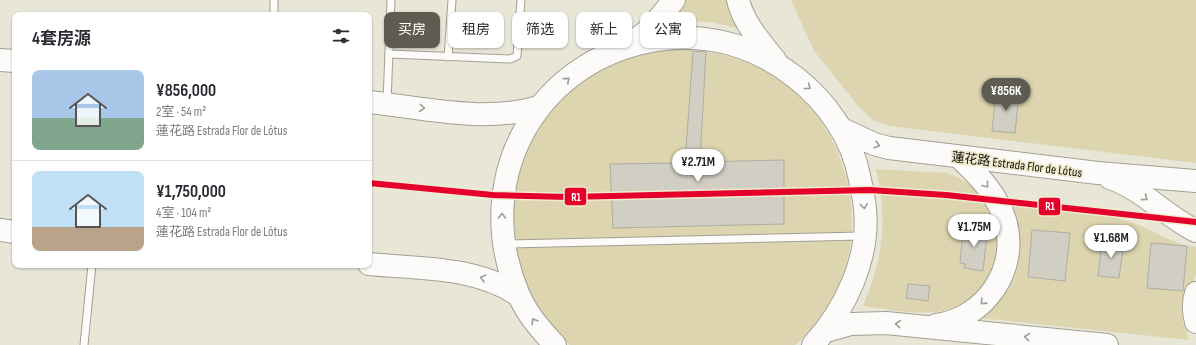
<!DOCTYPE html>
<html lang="zh">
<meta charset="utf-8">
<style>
:root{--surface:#fff;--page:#f2f2f3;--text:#2b2b33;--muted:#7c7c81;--line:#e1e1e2;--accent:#5e5c50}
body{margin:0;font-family:"Sofia Sans Condensed","Noto Sans SC",sans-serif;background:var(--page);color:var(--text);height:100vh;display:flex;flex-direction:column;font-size:15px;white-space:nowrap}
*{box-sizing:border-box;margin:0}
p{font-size:13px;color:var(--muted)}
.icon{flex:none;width:22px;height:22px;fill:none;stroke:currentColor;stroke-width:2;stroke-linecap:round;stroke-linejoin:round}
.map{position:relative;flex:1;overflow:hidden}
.details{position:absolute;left:12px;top:12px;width:360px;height:256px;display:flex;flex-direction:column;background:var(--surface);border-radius:8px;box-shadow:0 1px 3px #0004}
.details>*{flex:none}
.hud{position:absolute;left:384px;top:12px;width:380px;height:36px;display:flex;gap:8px}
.price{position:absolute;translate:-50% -34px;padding:0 9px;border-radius:14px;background:#fff;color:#222;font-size:13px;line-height:26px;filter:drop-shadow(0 1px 2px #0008)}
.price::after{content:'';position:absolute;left:50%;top:24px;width:12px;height:9px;margin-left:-6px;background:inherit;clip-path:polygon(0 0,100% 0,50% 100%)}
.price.selected{background:var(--accent);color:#fff}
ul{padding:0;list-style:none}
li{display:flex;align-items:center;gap:12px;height:100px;padding:0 20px}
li+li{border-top:1px solid var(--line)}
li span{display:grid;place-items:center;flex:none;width:112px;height:80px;border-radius:8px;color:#555}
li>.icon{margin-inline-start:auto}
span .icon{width:48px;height:48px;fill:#fffc;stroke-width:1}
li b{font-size:17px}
h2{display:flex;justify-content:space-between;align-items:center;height:48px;padding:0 20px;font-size:17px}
.pill{padding:0 14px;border-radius:8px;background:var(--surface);box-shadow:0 1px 3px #0004;font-size:14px;line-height:36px}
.pill.selected{background:var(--accent);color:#fff}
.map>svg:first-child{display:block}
.green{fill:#dcd5af}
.building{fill:#d1cfc3;stroke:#afada2}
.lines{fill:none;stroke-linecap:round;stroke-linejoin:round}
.service-casing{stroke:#a2a094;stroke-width:9}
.primary-casing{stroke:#a2a094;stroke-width:24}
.service{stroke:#fcfbf9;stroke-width:7}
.primary{stroke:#fcfbf9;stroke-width:22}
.rail-1-casing{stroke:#f0ebcf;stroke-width:9}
.rail-1{stroke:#e4002b;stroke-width:6}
.oneway{stroke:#9f9d98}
.labels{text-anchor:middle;stroke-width:3.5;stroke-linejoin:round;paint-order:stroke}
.street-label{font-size:13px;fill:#131107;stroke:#f0ebcf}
.line-badge{stroke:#f0ebcf;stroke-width:1.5}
.badge-label{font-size:11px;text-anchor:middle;font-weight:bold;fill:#fff}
</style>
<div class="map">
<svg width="1196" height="345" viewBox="0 0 1196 345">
<rect width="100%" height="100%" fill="#e8e6d7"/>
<g class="green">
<path d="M680 0H728L739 29C714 21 691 19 665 22Z"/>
<polygon points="791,0 1196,0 1196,163 889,126 874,121 860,108 814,51"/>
<path d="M677 49C714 51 749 58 780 80 867 143 879 274 795 345H570C546 323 523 292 517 259 515 250 515 241 515 232 514 223 512 213 512 205 516 141 564 80 624 59 641 53 659 51 677 49Z"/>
<path d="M876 169C893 170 909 171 925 172 932 172 940 172 946 173 1005 189 1019 273 964 303 934 320 895 310 863 306 883 259 888 220 876 169Z"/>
<path d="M1006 202C1049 207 1092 209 1133 223 1154 230 1174 245 1196 247V275L1184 302 1183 322 1189 340 980 318 1004 295 1014 278 1018 265V230Z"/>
</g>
<g class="building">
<polygon points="693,51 706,52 700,162 784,160 784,224 613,228 610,164 685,163"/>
<polygon points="996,92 1019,94 1015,133 992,131"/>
<polygon points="970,226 988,228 983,271 964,268 965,264 960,263 963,231 970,231"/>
<polygon points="1032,230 1070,233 1065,281 1028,277"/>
<polygon points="1102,241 1124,243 1119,278 1098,276"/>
<polygon points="1151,243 1187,246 1183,291 1147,288"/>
<polygon points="908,284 930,286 928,301 906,298"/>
</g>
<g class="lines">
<defs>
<g id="service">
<polyline points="274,15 274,0"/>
<polyline points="389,54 510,59 517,56 521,0"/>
<polyline points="448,57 452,0"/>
<polyline points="387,102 391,0"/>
<polyline points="507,244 862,236"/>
<polyline points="84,345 92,265"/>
</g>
<g id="primary">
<path d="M738 0C743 22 761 43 775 60"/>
<polyline points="631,43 651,28 674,0"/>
<polyline points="0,60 15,61"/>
<path d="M369 102C424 108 485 123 539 107"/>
<polyline points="842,129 874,144 889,148 1098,173 1196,181"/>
<path d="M1110 178C1142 189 1166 216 1196 231"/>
<polyline points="0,230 15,232"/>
<path d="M369 264C419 269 475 266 518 295"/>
<path d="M1196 293C1193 303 1193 312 1196 322"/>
<path d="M936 325C985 319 1020 268 1005 220 997 194 978 175 959 157"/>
<polyline points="826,331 851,324 886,323 1107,345"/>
<path d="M555 345C540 329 526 313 518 293 469 177 539 54 664 39 712 33 758 48 795 77 827 102 853 139 860 180 862 189 864 199 865 209 870 258 845 310 813 345"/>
</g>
</defs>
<use href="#service" class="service-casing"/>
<use href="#primary" class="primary-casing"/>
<use href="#service" class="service"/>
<use href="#primary" class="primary"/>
<defs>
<polyline id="rail-1" points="369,183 493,195 568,197 870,190 946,195 1196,222"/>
</defs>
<use href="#rail-1" class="rail-1-casing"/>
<use href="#rail-1" class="rail-1"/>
</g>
<defs><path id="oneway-chevron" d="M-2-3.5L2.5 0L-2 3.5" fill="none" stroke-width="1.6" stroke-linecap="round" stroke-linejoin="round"/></defs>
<g class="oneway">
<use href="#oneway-chevron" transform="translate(567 80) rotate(-40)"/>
<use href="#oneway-chevron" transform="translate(808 87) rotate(38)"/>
<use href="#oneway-chevron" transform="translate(422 108) rotate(6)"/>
<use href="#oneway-chevron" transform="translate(877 145) rotate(17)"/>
<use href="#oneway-chevron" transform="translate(986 185) rotate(52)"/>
<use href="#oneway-chevron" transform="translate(1145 198) rotate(36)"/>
<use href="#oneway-chevron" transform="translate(864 206) rotate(83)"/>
<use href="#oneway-chevron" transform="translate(502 216) rotate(-89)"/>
<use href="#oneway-chevron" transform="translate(483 278) rotate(-165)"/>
<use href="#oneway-chevron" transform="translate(983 302) rotate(136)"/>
<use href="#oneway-chevron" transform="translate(534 321) rotate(-123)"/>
<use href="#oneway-chevron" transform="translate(898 324) rotate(-175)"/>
<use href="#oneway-chevron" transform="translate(1027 337) rotate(-174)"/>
</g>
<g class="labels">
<g class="street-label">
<text transform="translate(1017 164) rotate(7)" y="5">蓮花路 Estrada Flor de Lótus</text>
</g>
</g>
<g class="line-badge">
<rect x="564" y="187" width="23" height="19" rx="4" fill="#e4002b"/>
<rect x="1038" y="197" width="23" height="19" rx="4" fill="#e4002b"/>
</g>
<g class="badge-label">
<text x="576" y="201">R1</text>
<text x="1050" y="210">R1</text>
</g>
</svg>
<b class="price selected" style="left:1006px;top:112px">¥856K</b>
<b class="price" style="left:698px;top:183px">¥2.71M</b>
<b class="price" style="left:974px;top:248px">¥1.75M</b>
<b class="price" style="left:1111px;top:259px">¥1.68M</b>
<div class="hud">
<a class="pill selected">买房</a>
<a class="pill">租房</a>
<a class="pill">筛选</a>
<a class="pill">新上</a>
<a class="pill">公寓</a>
</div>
<section class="details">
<h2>4套房源<svg class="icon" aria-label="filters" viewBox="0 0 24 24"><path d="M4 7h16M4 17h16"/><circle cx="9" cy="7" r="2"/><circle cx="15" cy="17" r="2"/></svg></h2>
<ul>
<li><span style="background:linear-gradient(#a9c7e8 60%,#7fa58c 0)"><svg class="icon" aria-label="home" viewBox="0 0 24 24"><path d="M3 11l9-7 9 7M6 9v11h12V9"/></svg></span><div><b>¥856,000</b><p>2室 · 54 m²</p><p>蓮花路 Estrada Flor de Lótus</p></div></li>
<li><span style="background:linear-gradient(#bfe0f5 70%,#b9a48a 0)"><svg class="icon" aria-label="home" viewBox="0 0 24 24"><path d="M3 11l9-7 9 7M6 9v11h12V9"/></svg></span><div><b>¥1,750,000</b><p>4室 · 104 m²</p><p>蓮花路 Estrada Flor de Lótus</p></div></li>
</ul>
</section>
</div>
